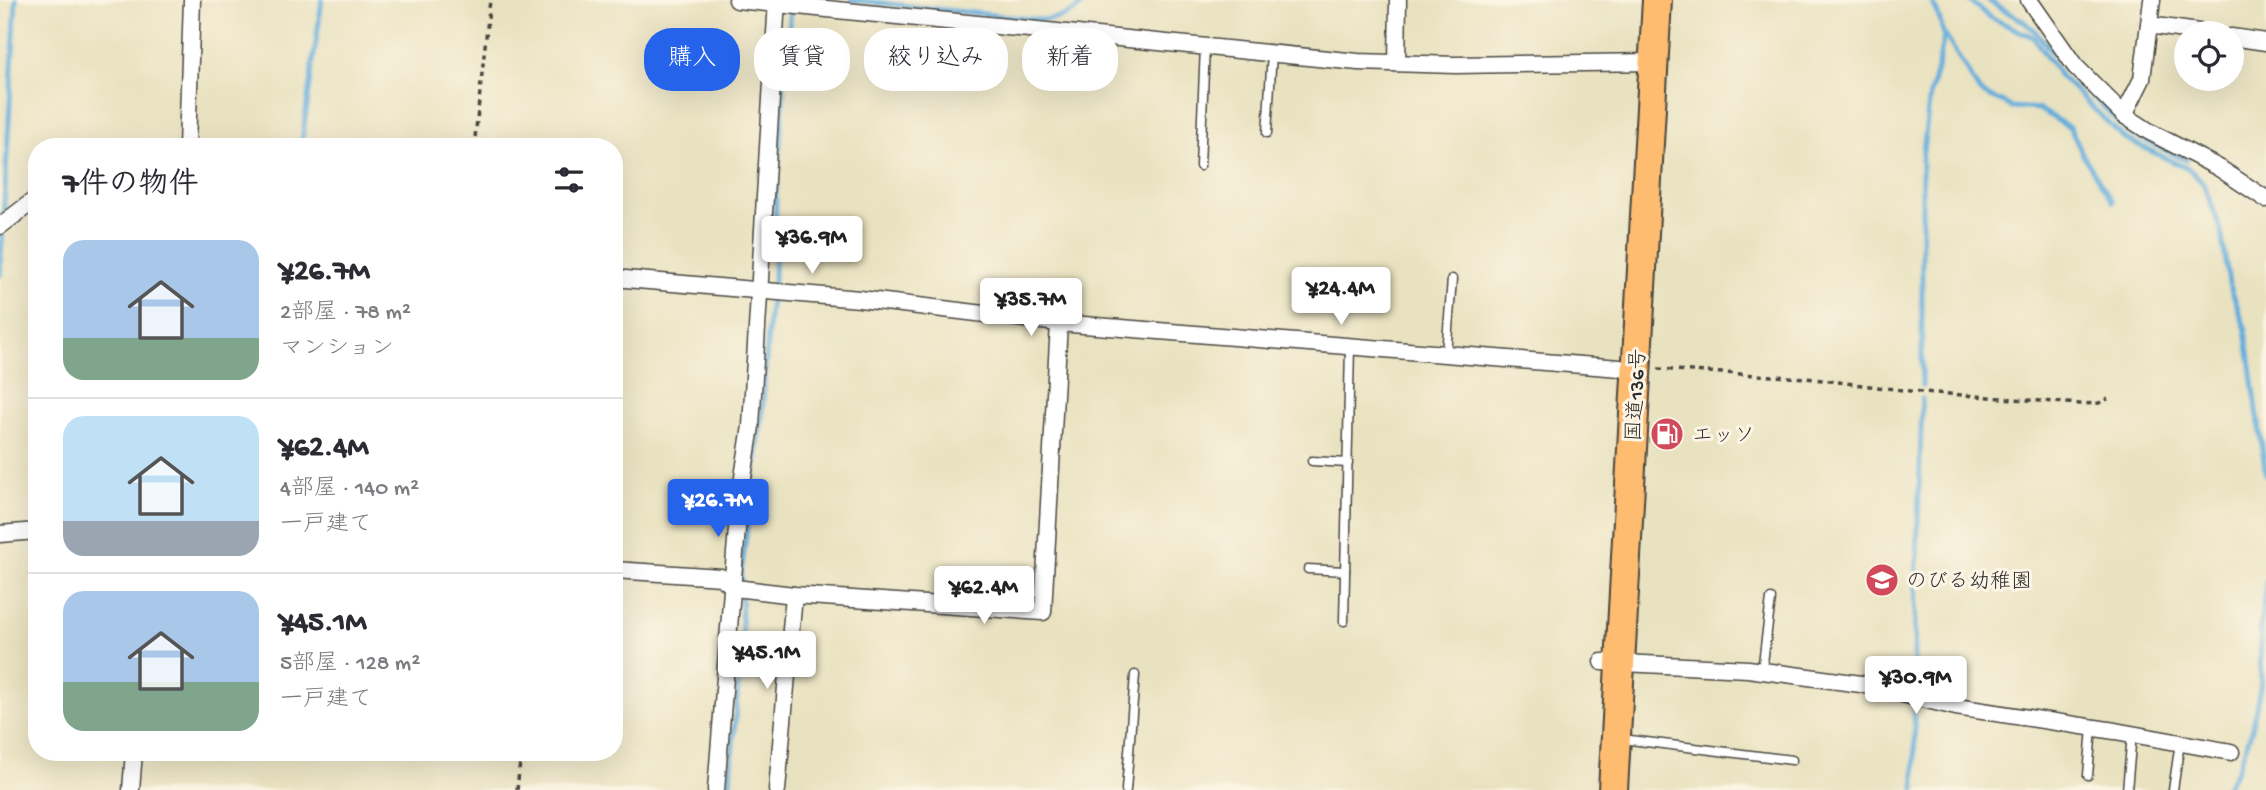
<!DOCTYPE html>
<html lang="ja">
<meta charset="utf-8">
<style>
:root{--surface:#fff;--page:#f7f7f7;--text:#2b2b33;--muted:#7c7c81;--line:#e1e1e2;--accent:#2563eb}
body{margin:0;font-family:"Gochi Hand","Klee One",sans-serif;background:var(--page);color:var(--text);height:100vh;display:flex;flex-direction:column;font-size:26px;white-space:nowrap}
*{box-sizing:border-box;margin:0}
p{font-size:23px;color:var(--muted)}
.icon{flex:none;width:38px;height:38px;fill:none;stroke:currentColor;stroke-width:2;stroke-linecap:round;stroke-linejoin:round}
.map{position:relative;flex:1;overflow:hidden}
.side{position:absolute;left:28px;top:138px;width:595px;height:623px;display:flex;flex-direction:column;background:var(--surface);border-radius:28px;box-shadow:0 7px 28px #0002}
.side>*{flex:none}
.guide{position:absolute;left:644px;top:28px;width:665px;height:63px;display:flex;gap:14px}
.fabs{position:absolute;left:2174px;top:21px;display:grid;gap:14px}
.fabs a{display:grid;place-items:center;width:70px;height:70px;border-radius:50%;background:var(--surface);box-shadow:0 7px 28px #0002;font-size:35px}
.price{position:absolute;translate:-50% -60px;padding:0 16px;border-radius:7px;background:#fff;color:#222;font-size:23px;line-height:46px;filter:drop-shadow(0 2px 4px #0008)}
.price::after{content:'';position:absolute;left:50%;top:42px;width:21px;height:16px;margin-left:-10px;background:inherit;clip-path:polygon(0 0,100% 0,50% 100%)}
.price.current{background:var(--accent);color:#fff}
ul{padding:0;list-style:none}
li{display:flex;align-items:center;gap:21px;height:175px;padding:0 35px}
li+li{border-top:2px solid var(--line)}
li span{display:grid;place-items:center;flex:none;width:196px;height:140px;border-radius:21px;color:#555}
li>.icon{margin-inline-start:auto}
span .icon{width:84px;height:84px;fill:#fffc;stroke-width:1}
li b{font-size:30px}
h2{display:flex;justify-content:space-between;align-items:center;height:84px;padding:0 35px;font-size:30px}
.chip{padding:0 24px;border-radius:28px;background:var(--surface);box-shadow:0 7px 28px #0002;font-size:24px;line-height:63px}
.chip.current{background:var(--accent);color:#fff}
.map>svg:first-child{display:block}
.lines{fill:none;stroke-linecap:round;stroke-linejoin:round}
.stream{stroke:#63addb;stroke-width:5}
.lane-casing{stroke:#484641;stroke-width:11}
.street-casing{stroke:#484641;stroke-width:19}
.highway-casing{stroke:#484641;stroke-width:32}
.path{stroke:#484641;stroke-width:3.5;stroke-dasharray:5 5;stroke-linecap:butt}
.lane{stroke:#fff;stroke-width:8}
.street{stroke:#fff;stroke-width:16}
.highway{stroke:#febc70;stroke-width:28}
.labels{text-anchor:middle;stroke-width:6;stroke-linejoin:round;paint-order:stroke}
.street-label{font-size:21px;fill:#2b2b2b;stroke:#fcf5e5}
.poi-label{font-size:21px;fill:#2b2b2b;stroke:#fcf5e5;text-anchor:start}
</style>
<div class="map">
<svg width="2266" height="790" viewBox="0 0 2266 790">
<rect width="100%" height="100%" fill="#fcf5e5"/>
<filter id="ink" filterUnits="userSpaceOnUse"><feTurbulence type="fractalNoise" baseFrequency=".0143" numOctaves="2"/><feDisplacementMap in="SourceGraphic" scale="14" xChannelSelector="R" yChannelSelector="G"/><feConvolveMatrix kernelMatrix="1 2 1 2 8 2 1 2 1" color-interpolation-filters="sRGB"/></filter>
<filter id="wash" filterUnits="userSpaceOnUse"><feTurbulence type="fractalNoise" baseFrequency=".00686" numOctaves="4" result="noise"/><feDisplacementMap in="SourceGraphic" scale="28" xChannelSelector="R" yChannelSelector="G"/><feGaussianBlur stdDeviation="1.57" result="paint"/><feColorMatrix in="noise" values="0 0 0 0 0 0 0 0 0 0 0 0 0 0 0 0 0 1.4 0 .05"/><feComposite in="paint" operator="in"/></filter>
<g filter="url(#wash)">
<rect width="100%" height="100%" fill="#e9e2c0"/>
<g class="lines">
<g class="stream">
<path d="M852 0 1041 20C1058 19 1076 15 1084 0"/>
<polyline points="1969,0 1989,17 2033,37 2060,76 2124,138 2190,170 2203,183 2221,230 2229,283 2246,330 2266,475"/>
<polyline points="1987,0 2023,21 2035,31 2076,80 2129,132 2186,160"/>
<polyline points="1945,35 1980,92 2012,107 2039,109 2070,128 2084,157 2113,202"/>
<polyline points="301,147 322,0"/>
<polyline points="0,275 16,0"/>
<polyline points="1922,386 1922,159 1930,94 1939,62 1944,35 1937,11 1930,0"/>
<polyline points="1913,686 1922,399"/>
<polyline points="1914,704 1915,790"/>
<polyline points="729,790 742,641 741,573 762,416 769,315 774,282 776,193 791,7"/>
<polyline points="2225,790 2237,770 2251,732 2261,683 2260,628 2266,582"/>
</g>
</g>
</g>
<g filter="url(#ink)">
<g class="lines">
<defs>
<g id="lane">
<polyline points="1267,133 1272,53"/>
<polyline points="1200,166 1205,46"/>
<polyline points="1446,354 1452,279"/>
<polyline points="1312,461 1348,463"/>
<polyline points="1308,569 1345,571"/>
<polyline points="1344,621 1350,346"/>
<polyline points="1762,671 1771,599"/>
<polyline points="1622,739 1792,760"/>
<polyline points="2088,775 2092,728"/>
<polyline points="1126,790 1135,675"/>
<polyline points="2127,790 2132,734"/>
<polyline points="2173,790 2180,742"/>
</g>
<g id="street">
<polyline points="737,0 1358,62 1455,65 1654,62"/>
<polyline points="2029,0 2075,66 2124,115 2150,132 2219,168 2266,199"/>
<polyline points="2149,25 2205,33"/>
<polyline points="2231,37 2266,42"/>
<polyline points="1397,63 1398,0"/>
<polyline points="2124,115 2142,79 2152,0"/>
<polyline points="187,147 192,0"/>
<polyline points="0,226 37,198"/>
<polyline points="614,278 860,299 1059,323 1620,368"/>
<polyline points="0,534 37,531"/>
<polyline points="614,570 721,577 735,588 794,595 1043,612 1059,323"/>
<polyline points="1602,662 1748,669 1861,684 1956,707 2115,731 2231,752"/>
<polyline points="131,790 134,752"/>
<polyline points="716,790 739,503 751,426 777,0"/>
<polyline points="777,790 794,595"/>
</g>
<polyline id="highway" points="1613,790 1657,0"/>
</defs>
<use href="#lane" class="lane-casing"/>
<use href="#street" class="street-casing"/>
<use href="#highway" class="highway-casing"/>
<g class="path">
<polyline points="474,147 490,0"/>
<polyline points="1658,369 1806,378 1910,391 2080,404 2099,403 2108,399"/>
<polyline points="517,790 521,752"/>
</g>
<use href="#lane" class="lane"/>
<use href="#street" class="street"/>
<use href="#highway" class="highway"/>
</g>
</g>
<defs>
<symbol id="fuel-disc" viewBox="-11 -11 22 22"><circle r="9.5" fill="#d1495b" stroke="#fcf5e5"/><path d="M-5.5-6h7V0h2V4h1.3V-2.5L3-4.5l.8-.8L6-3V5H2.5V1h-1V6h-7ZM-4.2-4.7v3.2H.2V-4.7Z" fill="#fff"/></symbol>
<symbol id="school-disc" viewBox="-11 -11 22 22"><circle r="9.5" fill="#d1495b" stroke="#fcf5e5"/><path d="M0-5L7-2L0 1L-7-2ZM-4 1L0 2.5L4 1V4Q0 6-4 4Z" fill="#fff"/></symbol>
</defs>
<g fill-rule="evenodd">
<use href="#fuel-disc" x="1648" y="415" width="38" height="38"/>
<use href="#school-disc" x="1863" y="561" width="38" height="38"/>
</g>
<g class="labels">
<g class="street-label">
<text transform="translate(1635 395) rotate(-87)" y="7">国道136号</text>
</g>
<g class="poi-label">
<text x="1692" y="441">エッソ</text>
<text x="1906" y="587">のびる幼稚園</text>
</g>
</g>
</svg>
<div class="fabs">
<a><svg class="icon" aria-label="locate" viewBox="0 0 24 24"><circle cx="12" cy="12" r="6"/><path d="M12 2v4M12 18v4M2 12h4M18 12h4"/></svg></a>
</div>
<b class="price" style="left:812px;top:276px">¥36.9M</b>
<b class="price" style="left:1341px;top:327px">¥24.4M</b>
<b class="price" style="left:1031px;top:338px">¥35.7M</b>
<b class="price current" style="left:718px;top:539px">¥26.7M</b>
<b class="price" style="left:984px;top:626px">¥62.4M</b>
<b class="price" style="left:767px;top:691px">¥45.1M</b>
<b class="price" style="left:1916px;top:716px">¥30.9M</b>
<div class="guide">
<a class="chip current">購入</a>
<a class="chip">賃貸</a>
<a class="chip">絞り込み</a>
<a class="chip">新着</a>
</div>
<section class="side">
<h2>7件の物件<svg class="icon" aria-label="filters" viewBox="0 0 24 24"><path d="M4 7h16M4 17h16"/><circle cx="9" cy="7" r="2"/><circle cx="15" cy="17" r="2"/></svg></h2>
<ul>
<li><span style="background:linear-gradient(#a9c7e8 70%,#7fa58c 0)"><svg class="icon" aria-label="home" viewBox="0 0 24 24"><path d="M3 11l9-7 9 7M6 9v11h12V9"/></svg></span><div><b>¥26.7M</b><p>2部屋 · 78 m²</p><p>マンション</p></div></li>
<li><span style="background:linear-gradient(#bfe0f5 75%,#9aa5b1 0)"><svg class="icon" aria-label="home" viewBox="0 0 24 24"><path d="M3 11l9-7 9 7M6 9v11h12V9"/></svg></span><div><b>¥62.4M</b><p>4部屋 · 140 m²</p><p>一戸建て</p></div></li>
<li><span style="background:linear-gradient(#a9c7e8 65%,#7fa58c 0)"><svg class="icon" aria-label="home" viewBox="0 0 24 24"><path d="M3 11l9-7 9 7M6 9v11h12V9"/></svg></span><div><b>¥45.1M</b><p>5部屋 · 128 m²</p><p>一戸建て</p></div></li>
</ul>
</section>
</div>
